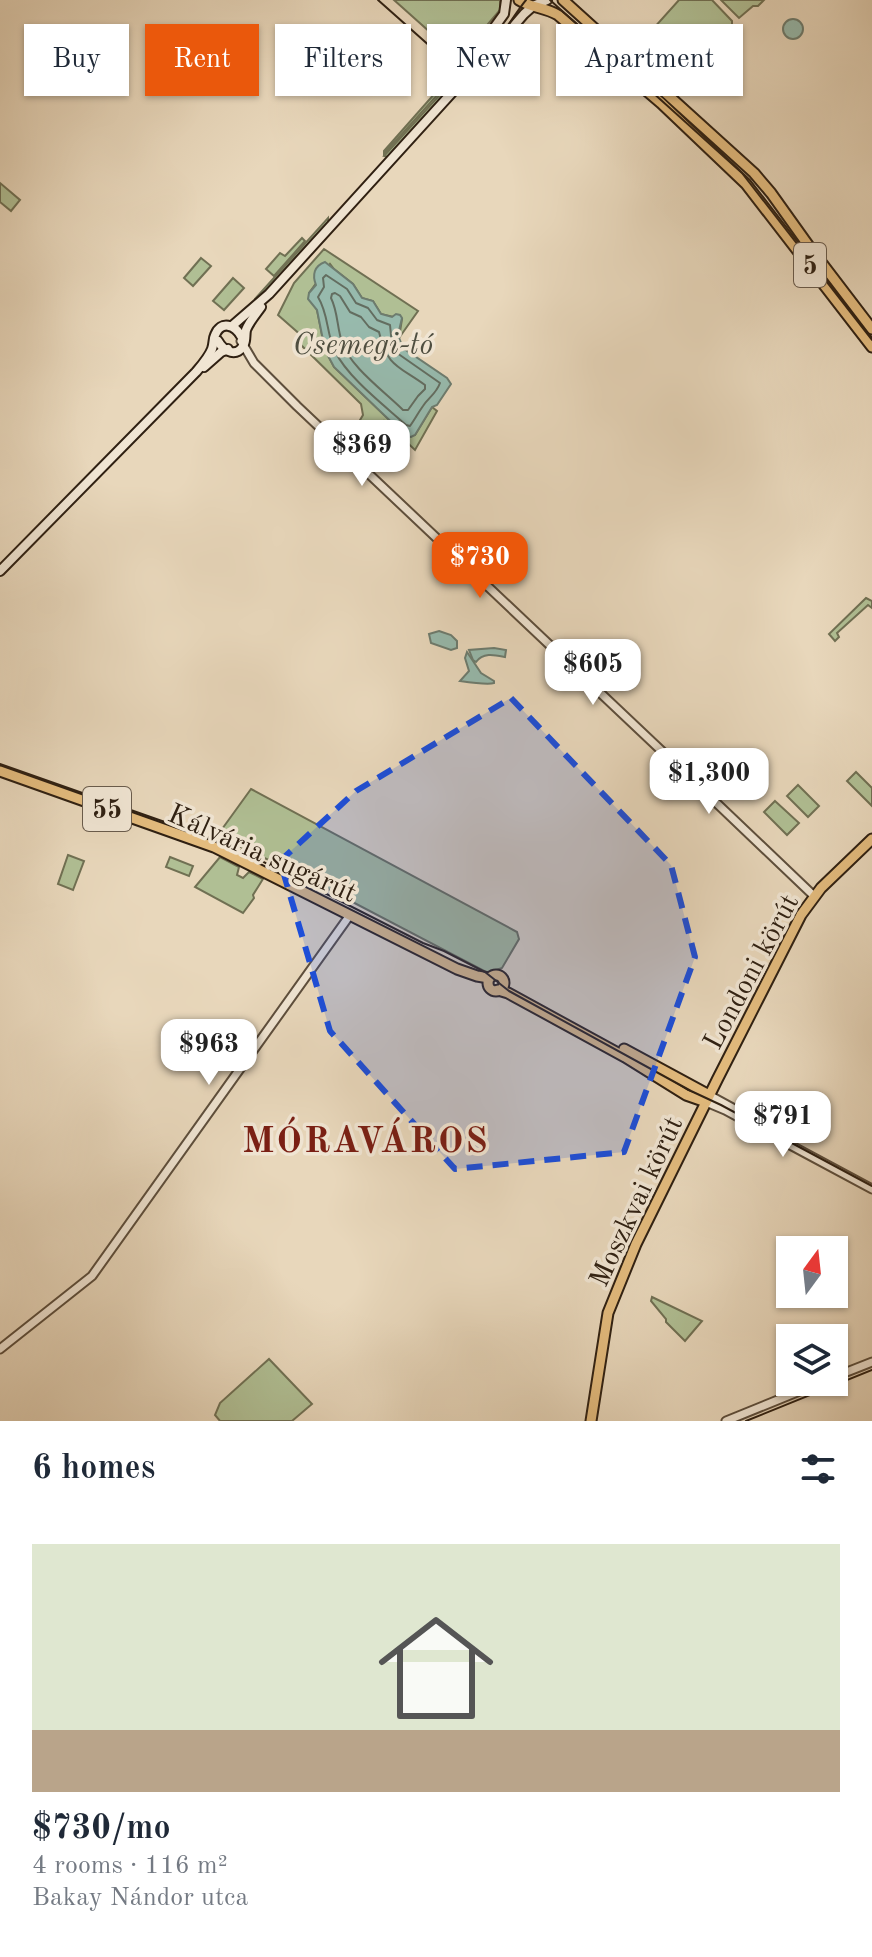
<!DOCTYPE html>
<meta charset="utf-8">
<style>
:root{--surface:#fff;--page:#f2f2f3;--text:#1f2937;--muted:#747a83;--line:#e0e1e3;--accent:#ea580c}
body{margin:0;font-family:"Old Standard TT",serif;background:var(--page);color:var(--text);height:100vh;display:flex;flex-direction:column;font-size:30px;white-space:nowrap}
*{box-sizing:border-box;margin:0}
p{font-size:26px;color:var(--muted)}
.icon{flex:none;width:44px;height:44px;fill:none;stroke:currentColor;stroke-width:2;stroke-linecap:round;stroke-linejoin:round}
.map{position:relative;height:1421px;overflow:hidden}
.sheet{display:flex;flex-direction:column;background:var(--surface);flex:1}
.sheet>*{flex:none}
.guide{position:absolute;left:24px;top:24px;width:824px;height:72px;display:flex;gap:16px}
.needle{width:52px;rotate:15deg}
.fabs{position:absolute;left:776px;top:1236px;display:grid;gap:16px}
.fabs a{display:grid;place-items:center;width:72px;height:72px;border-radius:0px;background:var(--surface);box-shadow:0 2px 6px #0004;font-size:40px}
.price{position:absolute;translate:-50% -68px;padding:0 18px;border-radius:16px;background:#fff;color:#222;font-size:26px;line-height:52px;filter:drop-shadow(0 2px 4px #0008)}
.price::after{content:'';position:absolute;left:50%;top:48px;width:24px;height:18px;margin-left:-12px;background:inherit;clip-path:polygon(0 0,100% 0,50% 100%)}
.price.current{background:var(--accent);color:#fff}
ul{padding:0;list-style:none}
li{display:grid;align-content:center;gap:16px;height:424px;padding:0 32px}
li+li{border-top:2px solid var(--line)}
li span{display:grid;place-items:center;height:248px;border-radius:0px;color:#555}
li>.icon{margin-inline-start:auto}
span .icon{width:144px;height:144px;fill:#fffc;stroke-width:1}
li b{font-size:34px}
h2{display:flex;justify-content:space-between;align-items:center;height:96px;padding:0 32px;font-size:34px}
.tag{padding:0 28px;border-radius:0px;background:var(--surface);box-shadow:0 2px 6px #0004;font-size:28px;line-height:72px}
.tag.current{background:var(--accent);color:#fff}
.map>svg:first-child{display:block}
.green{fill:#b0bf94;stroke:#707053;stroke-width:2}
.water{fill:#97baad;stroke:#6d7c6f;stroke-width:2}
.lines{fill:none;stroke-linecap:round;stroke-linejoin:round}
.shore{stroke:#636d60;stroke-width:2}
.tertiary-casing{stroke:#5d4e3c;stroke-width:11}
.secondary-casing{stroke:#2f2012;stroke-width:12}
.primary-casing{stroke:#2f2012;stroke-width:13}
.tertiary{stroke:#f0e5d3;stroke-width:7}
.secondary{stroke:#f0e5d3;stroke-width:8}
.primary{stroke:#e4bc7e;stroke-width:9}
.tram{stroke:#2f2012;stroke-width:2}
.marked{fill:#1d4ed8;fill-opacity:0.2;stroke:#1d4ed8;stroke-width:6;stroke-dasharray:16 10;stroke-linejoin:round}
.labels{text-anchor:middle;stroke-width:7;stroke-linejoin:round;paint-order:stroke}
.shield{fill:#f0e5d3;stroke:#695b4c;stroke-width:2}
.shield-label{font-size:26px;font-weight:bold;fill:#2f2012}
.street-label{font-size:28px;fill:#2f2012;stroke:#f0e5d3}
.water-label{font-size:30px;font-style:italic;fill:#4e4e40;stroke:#f0e5d3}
.district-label{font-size:36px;font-weight:bold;letter-spacing:2px;fill:#7a1f14;stroke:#f0e5d3}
</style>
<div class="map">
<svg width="872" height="1421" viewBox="0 0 872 1421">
<rect width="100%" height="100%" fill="#e8d7bb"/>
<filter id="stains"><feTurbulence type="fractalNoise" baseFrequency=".0025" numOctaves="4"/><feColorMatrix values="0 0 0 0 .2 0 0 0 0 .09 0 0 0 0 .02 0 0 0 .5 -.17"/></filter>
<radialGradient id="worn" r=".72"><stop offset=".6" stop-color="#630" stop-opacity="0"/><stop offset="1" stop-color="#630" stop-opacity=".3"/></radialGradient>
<g class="green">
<polygon points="394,0 500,0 500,10 459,58"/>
<polygon points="679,0 712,0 732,21 732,25 717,38 719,41 690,68 683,67 673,57 675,54 650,34 652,30"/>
<polygon points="721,0 764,0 758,6 753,6 739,18"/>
<polygon points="443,59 458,66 455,70 458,72 384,154 384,151 452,74 445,67 446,62"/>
<polygon points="457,76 460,78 388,157 384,156"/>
<polygon points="0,183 20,200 11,211 0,202"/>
<polygon points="328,218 328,223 255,304 255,299"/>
<polygon points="302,238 305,241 274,276 266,269 280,253 285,256"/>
<polygon points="324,249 418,311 399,338 402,319 381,314 373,301 362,298 353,284 334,269 330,264 309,293 317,310 325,350 334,367 406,436 415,435 432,407 437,411 415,450 384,421 370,437 357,425 363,415 361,404 299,343 303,337 278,315 294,283"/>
<polygon points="201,258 211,266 193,286 184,278"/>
<polygon points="233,278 244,288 224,310 213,301"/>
<polygon points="866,598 872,601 872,608 868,605 837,633 839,637 835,641 829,634"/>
<polygon points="856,772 872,788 872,806 847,781"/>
<polygon points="798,785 819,806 808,817 787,796"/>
<polygon points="251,789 517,932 519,939 502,968 488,973 301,875 217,836"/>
<polygon points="775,801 799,823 787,835 764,812"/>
<polygon points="68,855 84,861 73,890 58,884"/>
<polygon points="170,857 193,866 189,876 166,867"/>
<polygon points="220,857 239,867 237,875 243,878 249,872 263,879 253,895 254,898 243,913 195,887"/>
<polygon points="652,1297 702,1321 685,1341 666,1322 666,1319 651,1301"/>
<polygon points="269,1359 312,1404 292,1421 220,1421 215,1415 220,1403"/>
</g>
<g class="water">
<circle cx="793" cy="29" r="10"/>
<path d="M325 262 353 284 362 298 373 301 381 314 392 317 396 314 400 315 402 318 398 335 403 348 447 378 451 384 437 405 432 407 415 435 411 437 406 436 334 367 325 350 317 310 308 299 309 293 316 285C312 275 314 266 325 262Z"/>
<polygon points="439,631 451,635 457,641 457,648 451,650 431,643 429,634"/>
<path d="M494 648 506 650 505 657C495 655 483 652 476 662L473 660 469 650Z"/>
<path d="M467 652 481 673 494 681V683C488 685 467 682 460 681L469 671 465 658Z"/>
</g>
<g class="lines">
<g class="shore">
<path d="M326 275 347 289 356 303 368 308 377 320 390 325 392 345 397 353 440 383C436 394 429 397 423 406 418 413 415 419 410 426L406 425C385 406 347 377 335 351 326 333 329 315 318 297L324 287 323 278Z"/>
<path d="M335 293 340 296 350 312 361 317 369 327 379 332C387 367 399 366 425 385V389L418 396 408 410H403C385 392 349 366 342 342 337 328 338 312 331 298L332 294Z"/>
</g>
<defs>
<g id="tertiary">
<polyline points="241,341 254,363 297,406 685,773 814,896"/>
<polyline points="709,1095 782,1135"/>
<polyline points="706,1102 725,1110 872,1189"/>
<polyline points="0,1349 92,1276 350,915"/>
<polyline points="834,1377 872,1362"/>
<polyline points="726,1421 822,1382"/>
</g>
<g id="secondary">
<polyline points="458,85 470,61 504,14 506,0"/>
<polyline points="232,326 269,294 458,86 469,78 524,14 533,6 547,0"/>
<path d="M218 341C224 352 238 358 244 344 246 340 245 335 246 330 249 322 256 314 261 307"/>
<polyline points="204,367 221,352 228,349"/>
<path d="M0 571 196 372C202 365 209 357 212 349 214 344 213 339 215 335 221 320 235 325 241 336"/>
</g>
<g id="primary">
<path d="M519 0C531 8 545 7 558 15L661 103 746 184 872 347"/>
<polyline points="563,0 754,173 771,193 811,249 872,329"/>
<polyline points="0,771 214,847 457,969 477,976 489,978"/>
<circle cx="496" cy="983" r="8"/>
<polyline points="498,990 508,993 625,1057 686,1095 706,1102"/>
<polyline points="624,1049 709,1095"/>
<polyline points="591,1421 608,1313 636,1244 717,1080 801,915 821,888 872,839"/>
</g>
</defs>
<use href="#tertiary" class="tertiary-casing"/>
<use href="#secondary" class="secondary-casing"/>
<use href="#primary" class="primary-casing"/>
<use href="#tertiary" class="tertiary"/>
<use href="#secondary" class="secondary"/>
<use href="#primary" class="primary"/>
<g class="tram">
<path d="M378 0 441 56C481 84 505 25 526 0"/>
<polyline points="550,0 742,173 872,340"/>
<polyline points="0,764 216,840 250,855 423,943 444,951 485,972 509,991 691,1091 721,1105 872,1186"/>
<polyline points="746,1421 872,1370"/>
</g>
</g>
<path class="marked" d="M511 698 671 865 695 957 624 1152 455 1169 330 1031 280 861 356 791Z"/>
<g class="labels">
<g class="shield">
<rect x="794" y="243" width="32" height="44" rx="6"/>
<rect x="83" y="787" width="48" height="44" rx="6"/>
</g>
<g class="shield-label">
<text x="810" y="274">5</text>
<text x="107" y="818">55</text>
</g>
<g class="street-label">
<text transform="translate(263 852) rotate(24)" y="10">Kálvária sugárút</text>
<text transform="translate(750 971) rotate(-62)" y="10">Londoni körút</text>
<text transform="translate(635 1201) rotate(-65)" y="10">Moszkvai körút</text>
</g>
<g class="water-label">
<text x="363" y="354">Csemegi-tó</text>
</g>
<g class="district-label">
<text x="366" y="1152">MÓRAVÁROS</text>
</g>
</g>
<rect width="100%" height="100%" filter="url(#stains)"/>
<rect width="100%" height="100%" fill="url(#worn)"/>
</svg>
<div class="fabs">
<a><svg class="needle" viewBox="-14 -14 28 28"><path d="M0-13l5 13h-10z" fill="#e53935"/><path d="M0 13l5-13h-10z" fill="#747a83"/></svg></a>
<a><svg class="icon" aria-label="layers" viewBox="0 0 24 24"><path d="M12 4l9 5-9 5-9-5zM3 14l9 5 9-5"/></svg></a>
</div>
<b class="price" style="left:362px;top:488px">$369</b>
<b class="price current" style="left:480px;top:600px">$730</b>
<b class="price" style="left:593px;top:707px">$605</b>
<b class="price" style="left:709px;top:816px">$1,300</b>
<b class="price" style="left:209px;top:1087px">$963</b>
<b class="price" style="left:783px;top:1159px">$791</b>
<div class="guide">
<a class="tag">Buy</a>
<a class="tag current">Rent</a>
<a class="tag">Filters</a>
<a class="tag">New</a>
<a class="tag">Apartment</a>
</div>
</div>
<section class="sheet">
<h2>6 homes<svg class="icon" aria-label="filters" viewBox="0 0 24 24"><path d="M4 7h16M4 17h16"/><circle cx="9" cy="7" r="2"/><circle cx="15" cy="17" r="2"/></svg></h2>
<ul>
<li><span style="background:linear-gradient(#dfe7d0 75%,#b9a48a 0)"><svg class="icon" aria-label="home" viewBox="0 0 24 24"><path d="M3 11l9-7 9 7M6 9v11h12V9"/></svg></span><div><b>$730/mo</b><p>4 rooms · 116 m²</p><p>Bakay Nándor utca</p></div></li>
</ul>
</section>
